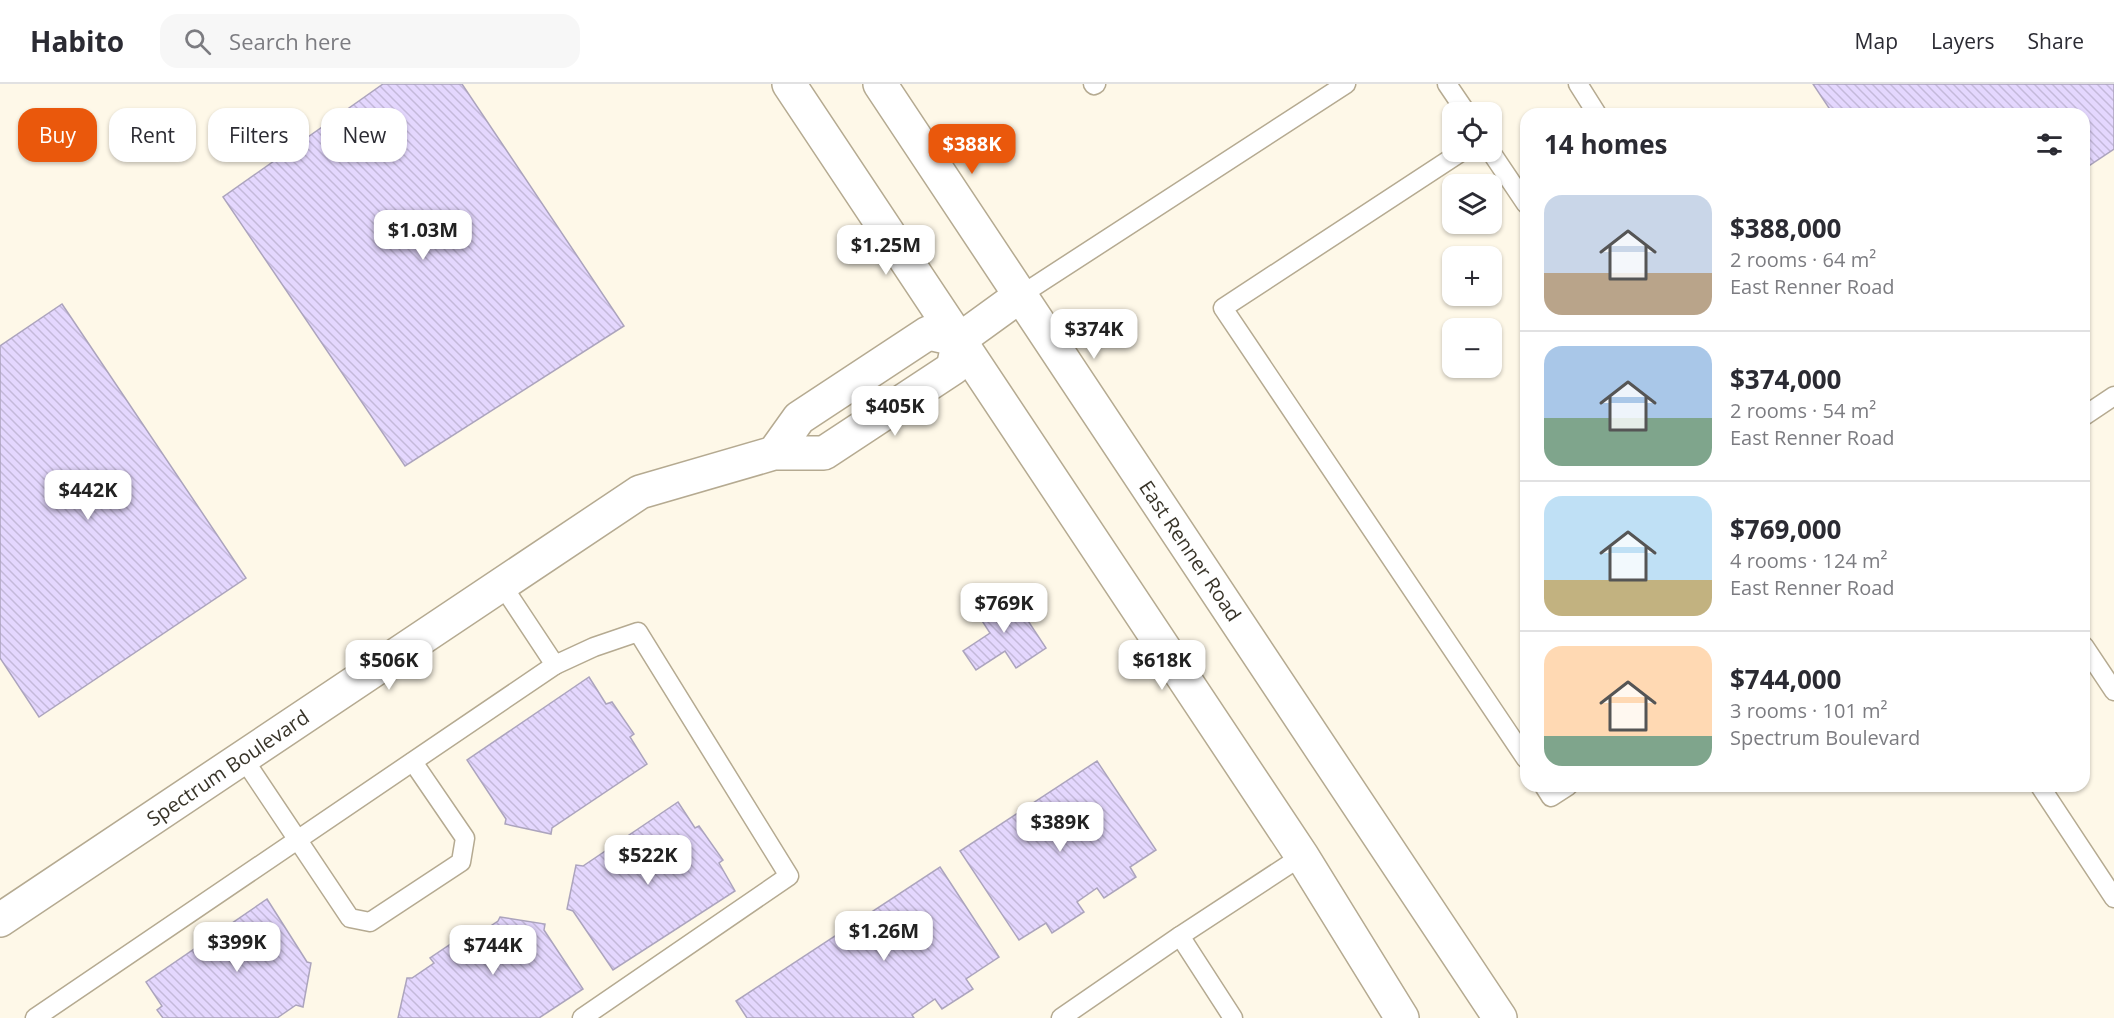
<!DOCTYPE html>
<meta charset="utf-8">
<style>
:root{--surface:#fff;--page:#f7f7f7;--text:#2b2b33;--muted:#7c7c81;--line:#e1e1e2;--accent:#ea580c}
body{margin:0;font-family:"Open Sans",sans-serif;background:var(--page);color:var(--text);height:100vh;display:flex;flex-direction:column;font-size:22px;white-space:nowrap}
*{box-sizing:border-box;margin:0}
p{font-size:20px;color:var(--muted)}
.icon{flex:none;width:33px;height:33px;fill:none;stroke:currentColor;stroke-width:2;stroke-linecap:round;stroke-linejoin:round}
.map{position:relative;flex:1;overflow:hidden}
.panel{position:absolute;left:1520px;top:24px;width:570px;height:684px;display:flex;flex-direction:column;background:var(--surface);border-radius:18px;box-shadow:0 2px 4px #0004}
.panel>*{flex:none}
.top-card{position:absolute;left:18px;top:24px;width:570px;height:54px;display:flex;gap:12px}
.buttons{position:absolute;left:1442px;top:18px;display:grid;gap:12px}
.buttons a{display:grid;place-items:center;width:60px;height:60px;border-radius:12px;background:var(--surface);box-shadow:0 2px 4px #0004;font-size:30px}
.price{position:absolute;translate:-50% -51px;padding:0 14px;border-radius:12px;background:#fff;color:#222;font-size:20px;line-height:39px;filter:drop-shadow(0 2px 3px #0008)}
.price::after{content:'';position:absolute;left:50%;top:36px;width:18px;height:14px;margin-left:-9px;background:inherit;clip-path:polygon(0 0,100% 0,50% 100%)}
.price.current{background:var(--accent);color:#fff}
ul{padding:0;list-style:none}
li{display:flex;align-items:center;gap:18px;height:150px;padding:0 24px}
li+li{border-top:2px solid var(--line)}
li span{display:grid;place-items:center;flex:none;width:168px;height:120px;border-radius:18px;color:#555}
li>.icon{margin-inline-start:auto}
span .icon{width:72px;height:72px;fill:#fffc;stroke-width:1}
li b{font-size:26px}
h2{display:flex;justify-content:space-between;align-items:center;height:72px;padding:0 24px;font-size:26px}
.pill{padding:0 21px;border-radius:18px;background:var(--surface);box-shadow:0 2px 4px #0004;font-size:21px;line-height:54px}
.pill.current{background:var(--accent);color:#fff}
header{display:flex;align-items:center;gap:36px;box-sizing:border-box;height:84px;padding:0 30px;background:var(--surface);border-bottom:2px solid var(--line)}
header strong{font-size:28px}
nav{display:flex;gap:33px;margin-inline-start:auto;font-size:21px}
.search{width:420px;height:54px;background:var(--page);display:flex;align-items:center;gap:15px;box-sizing:border-box;padding:0 21px;border-radius:18px;color:var(--muted);font-size:22px}
.map>svg:first-child{display:block}
.building{fill:url(#building-back-hatch);stroke:#aca4bd;stroke-width:1.5}
.lines{fill:none;stroke-linecap:round;stroke-linejoin:round}
.service-casing{stroke:#b5aa91;stroke-width:21}
.minor-casing{stroke:#b5aa91;stroke-width:36}
.secondary-casing{stroke:#b5aa91;stroke-width:36}
.service{stroke:#fff;stroke-width:18}
.minor{stroke:#fff;stroke-width:33}
.secondary{stroke:#fff;stroke-width:33}
.labels{text-anchor:middle;stroke-width:6;stroke-linejoin:round;paint-order:stroke}
.street-label{font-size:20px;fill:#383429;stroke:#fff}
</style>
<header>
<strong>Habito</strong>
<div class="search"><svg class="icon" aria-label="search" viewBox="0 0 24 24"><circle cx="10" cy="10" r="6"/><path d="M15 15l6 6"/></svg>Search here</div>
<nav><a>Map</a><a>Layers</a><a>Share</a></nav>
</header>
<div class="map">
<svg width="2114" height="934" viewBox="0 0 2114 934">
<defs>
<pattern id="building-back-hatch" width="6" height="6" patternUnits="userSpaceOnUse" patternTransform="scale(1.5)"><rect width="6" height="6" fill="#e4d7fe"/><path d="M-1 5l2 2M0 0l6 6M5-1l2 2" fill="none" stroke="#c4b9da"/></pattern>
</defs>
<rect width="100%" height="100%" fill="#fef8e8"/>
<g class="building">
<polygon points="383,0 462,0 624,242 405,382 223,113"/>
<polygon points="1813,0 2114,0 2114,65 2084,85 2084,30 1833,30"/>
<polygon points="62,220 246,494 39,633 0,574 0,262"/>
<polygon points="1007,505 1046,564 1016,584 1005,567 976,586 963,567 990,549 975,526"/>
<polygon points="589,593 606,620 612,618 634,650 630,653 647,680 552,744 551,750 505,740 506,735 467,676"/>
<polygon points="1097,677 1156,766 1130,783 1136,793 1104,814 1097,804 1077,818 1084,828 1052,849 1046,839 1019,856 960,767"/>
<polygon points="678,718 695,744 699,742 723,776 719,779 735,807 613,886 573,827 567,825 576,781 583,782"/>
<polygon points="940,783 999,873 966,895 973,905 942,925 935,915 912,931 914,934 747,934 736,917"/>
<polygon points="267,815 307,878 311,879 303,923 296,921 277,934 163,934 157,926 162,922 146,898"/>
<polygon points="500,833 545,840 544,846 583,905 539,934 398,934 407,894 412,894 434,879 430,874 473,845 477,851 498,837"/>
</g>
<g class="lines">
<defs>
<g id="service">
<polyline points="1093,0 1094,1 1096,0"/>
<polyline points="1447,0 1466,28"/>
<polyline points="1578,0 1597,30"/>
<polyline points="1461,68 1223,224 1526,675"/>
<polyline points="1491,68 1526,120"/>
<polyline points="1021,211 1346,0"/>
<polyline points="2084,332 2114,312"/>
<polyline points="502,501 555,581 594,563 638,548 789,792 582,934"/>
<polyline points="2084,562 2114,607"/>
<polyline points="243,674 350,834 370,838 461,778 465,754 413,678"/>
<polyline points="1544,702 1551,713 1568,702"/>
<polyline points="2040,702 2114,814"/>
<polyline points="1180,852 1233,934"/>
<polyline points="35,934 555,581"/>
<polyline points="1061,934 1180,852 1302,772"/>
</g>
<polyline id="minor" points="0,836 640,408 774,369 824,369 953,284 959,256 928,249 799,334 774,369"/>
<g id="secondary">
<polyline points="789,0 1302,772 1402,934"/>
<polyline points="880,0 1500,934"/>
<polyline points="959,256 1021,211"/>
</g>
</defs>
<use href="#service" class="service-casing"/>
<use href="#minor" class="minor-casing"/>
<use href="#secondary" class="secondary-casing"/>
<use href="#service" class="service"/>
<use href="#minor" class="minor"/>
<use href="#secondary" class="secondary"/>
</g>
<g class="labels">
<g class="street-label">
<text transform="translate(1190 467) rotate(56)" y="7">East Renner Road</text>
<text transform="translate(228 684) rotate(-34)" y="7">Spectrum Boulevard</text>
</g>
</g>
</svg>
<div class="buttons">
<a><svg class="icon" aria-label="locate" viewBox="0 0 24 24"><circle cx="12" cy="12" r="6"/><path d="M12 2v4M12 18v4M2 12h4M18 12h4"/></svg></a>
<a><svg class="icon" aria-label="layers" viewBox="0 0 24 24"><path d="M12 4l9 5-9 5-9-5zM3 14l9 5 9-5"/></svg></a>
<a>+</a>
<a>−</a>
</div>
<b class="price current" style="left:972px;top:91px">$388K</b>
<b class="price" style="left:423px;top:177px">$1.03M</b>
<b class="price" style="left:886px;top:192px">$1.25M</b>
<b class="price" style="left:1094px;top:276px">$374K</b>
<b class="price" style="left:895px;top:353px">$405K</b>
<b class="price" style="left:88px;top:437px">$442K</b>
<b class="price" style="left:1004px;top:550px">$769K</b>
<b class="price" style="left:389px;top:607px">$506K</b>
<b class="price" style="left:1162px;top:607px">$618K</b>
<b class="price" style="left:1060px;top:769px">$389K</b>
<b class="price" style="left:648px;top:802px">$522K</b>
<b class="price" style="left:884px;top:878px">$1.26M</b>
<b class="price" style="left:237px;top:889px">$399K</b>
<b class="price" style="left:493px;top:892px">$744K</b>
<div class="top-card">
<a class="pill current">Buy</a>
<a class="pill">Rent</a>
<a class="pill">Filters</a>
<a class="pill">New</a>
</div>
<section class="panel">
<h2>14 homes<svg class="icon" aria-label="filters" viewBox="0 0 24 24"><path d="M4 7h16M4 17h16"/><circle cx="9" cy="7" r="2"/><circle cx="15" cy="17" r="2"/></svg></h2>
<ul>
<li><span style="background:linear-gradient(#c9d6e8 65%,#b9a48a 0)"><svg class="icon" aria-label="home" viewBox="0 0 24 24"><path d="M3 11l9-7 9 7M6 9v11h12V9"/></svg></span><div><b>$388,000</b><p>2 rooms · 64 m²</p><p>East Renner Road</p></div></li>
<li><span style="background:linear-gradient(#a9c7e8 60%,#7fa58c 0)"><svg class="icon" aria-label="home" viewBox="0 0 24 24"><path d="M3 11l9-7 9 7M6 9v11h12V9"/></svg></span><div><b>$374,000</b><p>2 rooms · 54 m²</p><p>East Renner Road</p></div></li>
<li><span style="background:linear-gradient(#bfe0f5 70%,#c2b280 0)"><svg class="icon" aria-label="home" viewBox="0 0 24 24"><path d="M3 11l9-7 9 7M6 9v11h12V9"/></svg></span><div><b>$769,000</b><p>4 rooms · 124 m²</p><p>East Renner Road</p></div></li>
<li><span style="background:linear-gradient(#ffd9b3 75%,#7fa58c 0)"><svg class="icon" aria-label="home" viewBox="0 0 24 24"><path d="M3 11l9-7 9 7M6 9v11h12V9"/></svg></span><div><b>$744,000</b><p>3 rooms · 101 m²</p><p>Spectrum Boulevard</p></div></li>
</ul>
</section>
</div>
